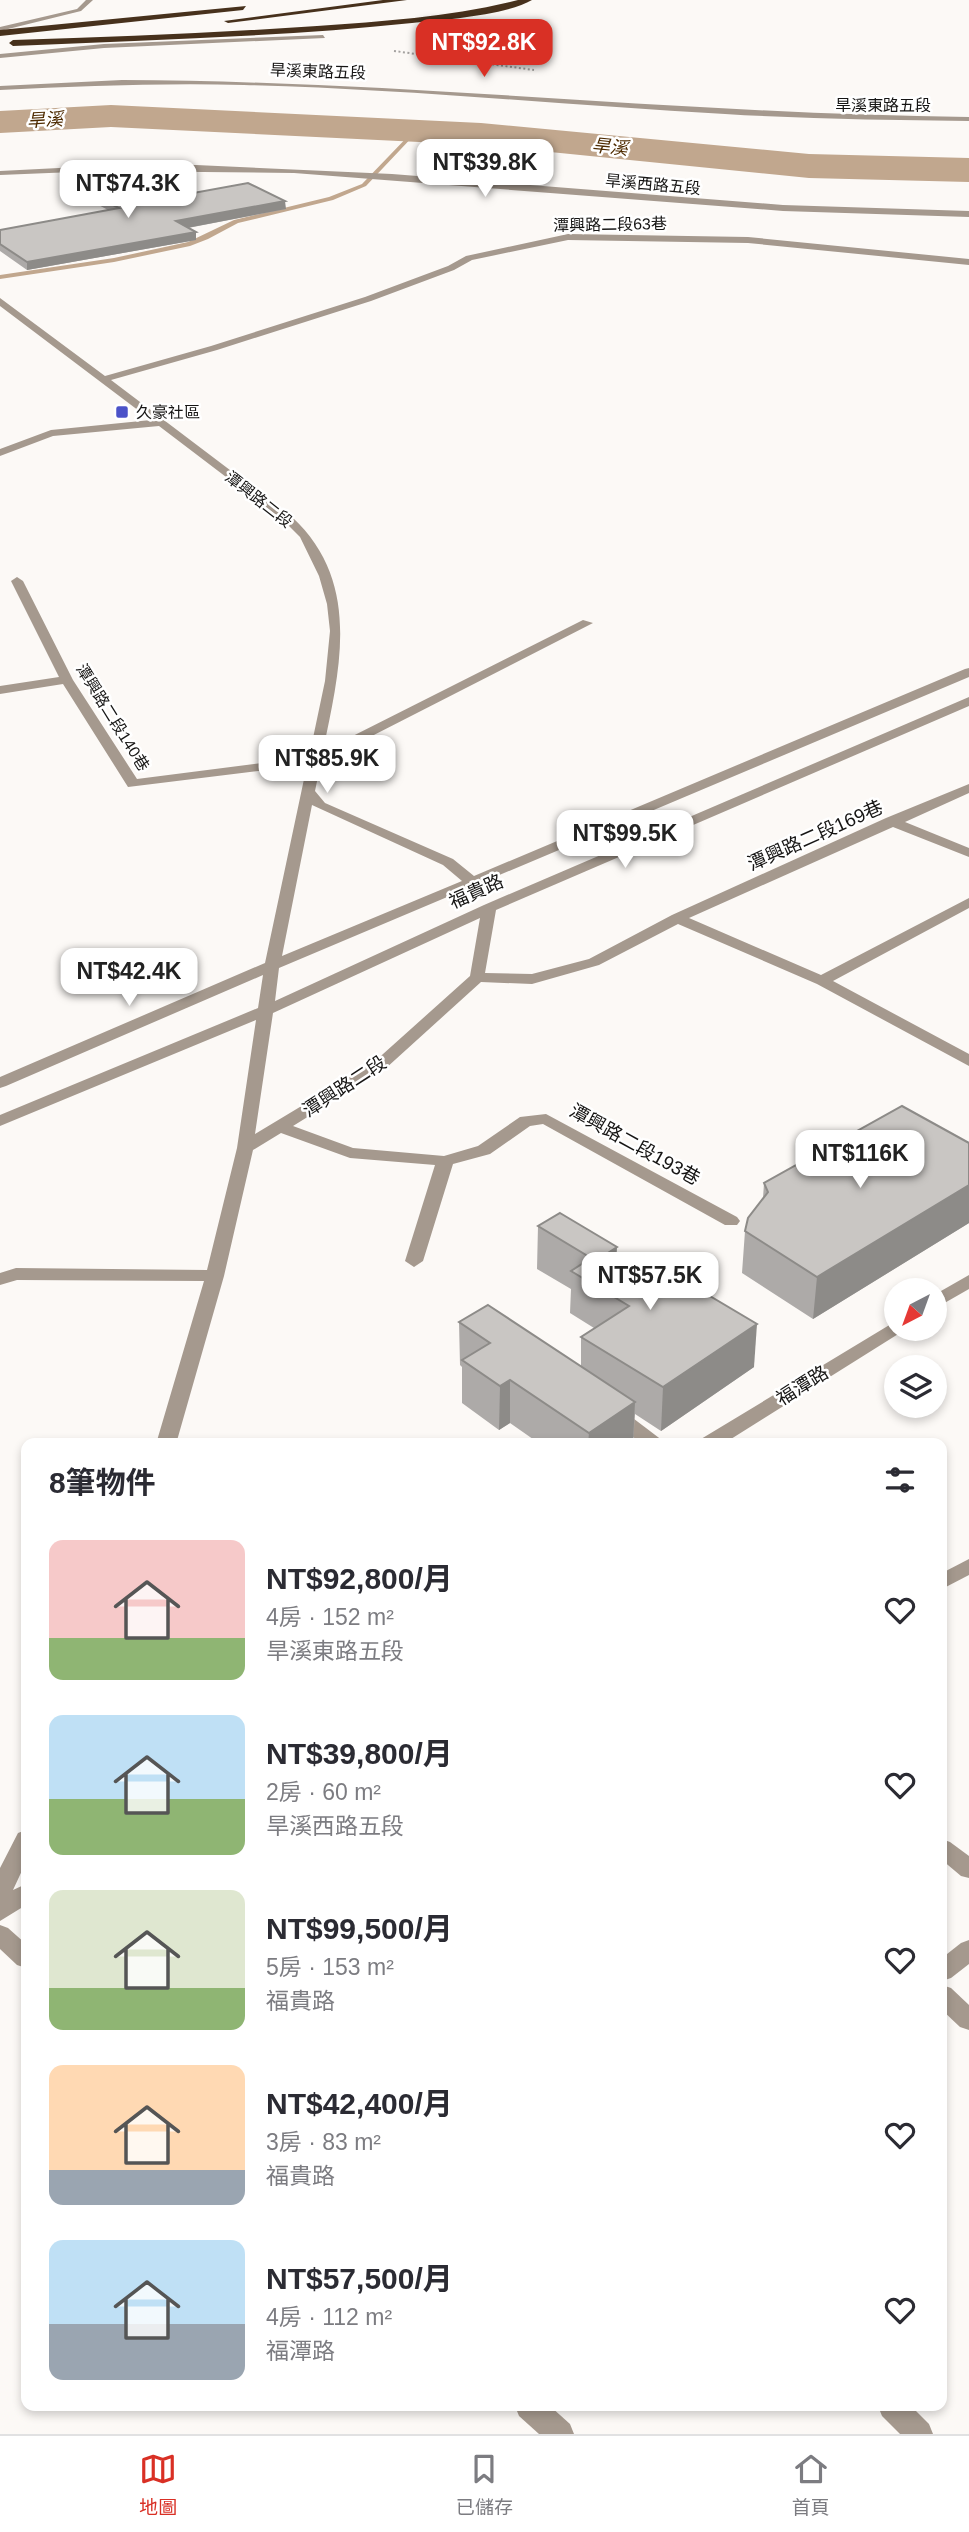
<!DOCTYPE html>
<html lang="zh-TW">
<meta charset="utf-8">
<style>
:root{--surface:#fff;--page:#f2f2f3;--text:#2b2b33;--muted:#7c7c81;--line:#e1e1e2;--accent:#d93025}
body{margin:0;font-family:Helvetica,"Noto Sans TC",sans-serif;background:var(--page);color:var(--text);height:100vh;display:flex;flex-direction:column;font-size:26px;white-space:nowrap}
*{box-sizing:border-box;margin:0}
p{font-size:23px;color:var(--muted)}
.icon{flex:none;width:38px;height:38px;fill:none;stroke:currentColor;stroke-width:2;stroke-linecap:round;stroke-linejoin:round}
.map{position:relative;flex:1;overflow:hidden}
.drawer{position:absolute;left:21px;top:1438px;width:926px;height:973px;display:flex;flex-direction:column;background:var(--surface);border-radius:14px;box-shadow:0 4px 10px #0003}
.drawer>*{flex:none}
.needle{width:46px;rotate:221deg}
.fabs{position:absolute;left:884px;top:1278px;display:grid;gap:14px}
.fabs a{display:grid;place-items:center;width:63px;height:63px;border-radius:50%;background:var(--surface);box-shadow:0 4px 10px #0003;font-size:35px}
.price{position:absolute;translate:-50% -60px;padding:0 16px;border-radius:14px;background:#fff;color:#222;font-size:23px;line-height:46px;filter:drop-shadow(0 2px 4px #0008)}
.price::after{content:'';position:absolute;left:50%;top:42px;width:21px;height:16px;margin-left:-10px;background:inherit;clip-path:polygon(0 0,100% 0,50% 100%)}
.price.current{background:var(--accent);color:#fff}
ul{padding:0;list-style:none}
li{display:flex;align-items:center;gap:21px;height:175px;padding:0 28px}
li span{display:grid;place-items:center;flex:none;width:196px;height:140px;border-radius:14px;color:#555}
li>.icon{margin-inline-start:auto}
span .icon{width:84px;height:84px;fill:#fffc;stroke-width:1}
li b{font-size:30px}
h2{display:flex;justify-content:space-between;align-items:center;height:84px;padding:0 28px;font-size:30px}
.tab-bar{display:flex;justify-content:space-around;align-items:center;height:98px;border-top:2px solid var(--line);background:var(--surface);font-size:19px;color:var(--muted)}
.tab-bar a{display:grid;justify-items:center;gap:4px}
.tab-bar .current{color:var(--accent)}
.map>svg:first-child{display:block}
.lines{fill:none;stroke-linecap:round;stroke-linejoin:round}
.stream{fill:#c1a78e;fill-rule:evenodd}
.river{fill:#c1a78e;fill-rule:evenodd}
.path{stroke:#a4a2a0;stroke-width:2;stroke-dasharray:2 2.5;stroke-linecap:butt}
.minor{fill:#a5998e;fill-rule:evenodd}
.highway{fill:#47311c;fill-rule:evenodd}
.wall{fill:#adaaa8}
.shaded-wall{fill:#8d8b88}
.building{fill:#c9c6c3;stroke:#8d8b88;stroke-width:2}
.poi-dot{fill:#4b52c8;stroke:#fff;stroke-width:2.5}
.labels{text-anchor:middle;stroke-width:5;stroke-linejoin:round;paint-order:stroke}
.far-street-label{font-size:16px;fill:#161514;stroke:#fff}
.far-poi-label{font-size:16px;fill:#161514;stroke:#fff;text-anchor:start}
.far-water-label{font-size:18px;font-style:italic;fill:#4e2b00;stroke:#fff}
.street-label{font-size:19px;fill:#161514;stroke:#fff}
</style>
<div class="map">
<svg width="969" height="2434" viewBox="0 0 969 2434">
<rect width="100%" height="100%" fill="#fcf9f6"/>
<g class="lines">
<polygon class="stream" points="415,129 417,132 366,186 333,200 238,223 208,239 190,246 114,262 0,279 0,275 114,258 188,242 234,220 329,197 362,184"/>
<polygon class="river" points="111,105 481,123 809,154 969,158 969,182 809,178 481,145 111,127 0,133 0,111"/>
<polyline class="path" points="394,51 534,70"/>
<g class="minor">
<polygon points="86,0 93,0 81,11 0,31 0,27 77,9"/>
<polygon points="323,35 325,38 104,48 0,58 0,54 104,44"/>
<path d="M122 80C405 81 686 114 969 117V121C888 120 806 119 725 114 565 105 405 89 244 85 162 83 81 86 0 90V86Z"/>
<polygon points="196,165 392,174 783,205 969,211 969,217 783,211 294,173 98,171 0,175 0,171 98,166"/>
<path d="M568 234 748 237 969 259V265L748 243 568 240 472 260 454 270 371 301 217 350 111 380 292 517C362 582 340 668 323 751L583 620 593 623 321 762 315 791 325 803 453 859 474 876 965 669 969 668V677L279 968 275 1001 484 905 969 697V706L496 910 485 973 532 974 589 959 672 915 886 818 969 784V793L905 822 969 848V857L893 827 689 918 821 975 969 898V908L833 981 969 1054V1066L817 984 678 924 599 965 532 984 481 982 385 1069 293 1126 353 1148 444 1156 478 1146 520 1117 546 1114 737 1217 740 1221 737 1225H725L543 1124 530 1126 490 1154 453 1164 423 1261 414 1267 405 1261 435 1165 350 1158 281 1133 253 1150 224 1276 176 1444H156L204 1281 17 1280 0 1285V1273L16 1268 207 1270 237 1148 256 1020 0 1126V1115L258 1008 263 975 6 1086 0 1088V1077L265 963 307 765 128 787 63 684 0 694V686L59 677 11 581 17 577 23 581 73 680 137 779 309 757 325 681 330 631 327 604 319 576 300 537 284 521 159 426 53 436 0 456V449L51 430 151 420 0 306V298L105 376 211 346 365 297 448 266 466 256ZM312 805 443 865 462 881 282 956ZM480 918 470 976 373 1063 255 1134 273 1013Z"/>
<polygon points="969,1275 969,1289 934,1309 934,1295"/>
<polygon points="896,1321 896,1328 904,1328 903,1331 723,1444 698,1444 701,1439"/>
<polygon points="614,1408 621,1409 667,1444 643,1444 607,1419 604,1414 607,1409"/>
<polygon points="969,1559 969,1575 942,1589 942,1573"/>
<polygon points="26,1830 26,1862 13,1890 26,1884 26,1905 0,1921 0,1868 18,1833"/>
<polygon points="942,1839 950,1842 969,1856 969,1878 961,1876 942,1860"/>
<polygon points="0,1925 8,1928 26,1944 26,1968 17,1965 0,1949"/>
<polygon points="969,1940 969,1964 951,1978 942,1981 942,1958 961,1943"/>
<polygon points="942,1985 951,1988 969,2005 969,2030 960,2027 942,2010"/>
<polygon points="515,2406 550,2406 570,2424 574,2434 539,2434 519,2416"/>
<polygon points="878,2406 911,2406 929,2424 933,2434 900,2434 882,2416"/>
</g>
<g class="highway">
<polygon points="383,0 407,0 228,23 224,21"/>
<path d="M518 0H532C507 15 443 20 412 23 280 37 146 40 13 46L9 43 13 40C114 37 216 33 317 26 385 21 452 17 518 0Z"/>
<polygon points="246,6 243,10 0,36 0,30"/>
</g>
</g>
<g class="wall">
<polygon points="90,193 177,196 286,209 188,228 196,232 196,240 27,270 0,251 0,230 108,210 91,201"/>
<polygon points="969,1143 969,1223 813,1319 742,1273 745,1231 763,1198 764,1183"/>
<polygon points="538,1226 617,1258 754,1367 661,1431 635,1414 633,1444 540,1444 510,1423 499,1430 462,1403 462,1367 460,1365 459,1322 581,1366 581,1337 594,1328 570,1313 571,1289 537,1269"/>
</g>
<g class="shaded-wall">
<polygon points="285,201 286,209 176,230 176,221"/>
<polygon points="196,232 196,240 27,270 27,262"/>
<polygon points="969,1185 969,1223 813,1319 817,1277"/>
<polygon points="617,1247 615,1289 608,1253"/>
<polygon points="757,1324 754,1367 661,1431 663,1387"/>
<polygon points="510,1380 510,1423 499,1430 500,1386"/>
<polygon points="635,1402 633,1444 588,1444 589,1433"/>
</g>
<g class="building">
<polygon points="149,182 177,196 248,183 285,201 176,221 196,232 27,262 0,244 0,230 119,208 90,193"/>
<polygon points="902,1106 969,1143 969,1185 817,1277 745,1231 748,1218 768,1192 764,1183"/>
<polygon points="560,1213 617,1247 608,1253 662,1285 676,1276 757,1324 663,1387 581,1337 629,1306 571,1271 591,1258 538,1226"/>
<polygon points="488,1305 635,1402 589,1433 510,1380 500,1386 462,1360 490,1343 459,1322"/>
</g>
<rect class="poi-dot" x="115" y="405" width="14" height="14" rx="3.5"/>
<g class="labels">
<g class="far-street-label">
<text transform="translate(318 71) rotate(2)" y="6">旱溪東路五段</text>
<text x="883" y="111">旱溪東路五段</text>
<text transform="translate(653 184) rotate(5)" y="6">旱溪西路五段</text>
<text transform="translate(610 224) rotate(-1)" y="6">潭興路二段63巷</text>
<text transform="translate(259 499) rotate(38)" y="6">潭興路二段</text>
<text transform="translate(113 717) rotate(58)" y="6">潭興路二段140巷</text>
</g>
<g class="far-poi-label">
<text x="136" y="418">久豪社區</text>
</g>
<g class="far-water-label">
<text transform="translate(45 120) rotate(-3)" y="6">旱溪</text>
<text transform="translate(610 147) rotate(6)" y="6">旱溪</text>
</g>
<g class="street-label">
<text transform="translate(815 835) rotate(-24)" y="7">潭興路二段169巷</text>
<text transform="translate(476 891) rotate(-24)" y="7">福貴路</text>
<text transform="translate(344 1086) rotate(-33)" y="7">潭興路二段</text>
<text transform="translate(635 1144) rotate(29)" y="7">潭興路二段193巷</text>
<text transform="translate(802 1385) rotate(-32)" y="7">福潭路</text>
</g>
</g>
</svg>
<div class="fabs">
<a><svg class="needle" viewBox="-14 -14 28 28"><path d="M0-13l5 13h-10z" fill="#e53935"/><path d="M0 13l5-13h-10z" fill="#7c7c81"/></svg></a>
<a><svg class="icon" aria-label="layers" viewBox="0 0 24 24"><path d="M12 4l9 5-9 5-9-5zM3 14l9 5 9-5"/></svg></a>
</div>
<b class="price current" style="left:484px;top:79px">NT$92.8K</b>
<b class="price" style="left:485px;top:199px">NT$39.8K</b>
<b class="price" style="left:128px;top:220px">NT$74.3K</b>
<b class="price" style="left:327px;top:795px">NT$85.9K</b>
<b class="price" style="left:625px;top:870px">NT$99.5K</b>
<b class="price" style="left:129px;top:1008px">NT$42.4K</b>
<b class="price" style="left:860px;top:1190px">NT$116K</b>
<b class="price" style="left:650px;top:1312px">NT$57.5K</b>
<section class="drawer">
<h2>8筆物件<svg class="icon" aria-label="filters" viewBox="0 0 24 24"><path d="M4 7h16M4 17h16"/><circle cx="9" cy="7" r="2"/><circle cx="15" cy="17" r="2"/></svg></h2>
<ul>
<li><span style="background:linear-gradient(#f6c9c9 70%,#8fb573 0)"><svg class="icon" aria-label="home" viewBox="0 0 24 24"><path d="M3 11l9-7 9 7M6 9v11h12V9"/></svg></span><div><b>NT$92,800/月</b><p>4房 · 152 m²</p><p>旱溪東路五段</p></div><svg class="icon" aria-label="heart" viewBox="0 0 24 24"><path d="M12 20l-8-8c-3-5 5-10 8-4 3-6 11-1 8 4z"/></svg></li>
<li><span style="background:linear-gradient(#bfe0f5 60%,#8fb573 0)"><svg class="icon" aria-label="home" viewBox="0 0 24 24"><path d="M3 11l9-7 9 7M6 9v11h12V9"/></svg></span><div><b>NT$39,800/月</b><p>2房 · 60 m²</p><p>旱溪西路五段</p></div><svg class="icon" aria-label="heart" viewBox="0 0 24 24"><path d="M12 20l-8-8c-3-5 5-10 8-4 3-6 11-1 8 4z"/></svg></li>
<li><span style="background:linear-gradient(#dfe7d0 70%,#8fb573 0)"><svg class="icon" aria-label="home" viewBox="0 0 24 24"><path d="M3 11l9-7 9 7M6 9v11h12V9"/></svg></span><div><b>NT$99,500/月</b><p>5房 · 153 m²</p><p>福貴路</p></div><svg class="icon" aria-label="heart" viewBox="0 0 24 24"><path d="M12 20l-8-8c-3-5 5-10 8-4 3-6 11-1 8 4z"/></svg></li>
<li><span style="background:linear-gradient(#ffd9b3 75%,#9aa5b1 0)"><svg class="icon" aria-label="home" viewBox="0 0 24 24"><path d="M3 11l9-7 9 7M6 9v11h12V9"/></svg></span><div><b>NT$42,400/月</b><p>3房 · 83 m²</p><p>福貴路</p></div><svg class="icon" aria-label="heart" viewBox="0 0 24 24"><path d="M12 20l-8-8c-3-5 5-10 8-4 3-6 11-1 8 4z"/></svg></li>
<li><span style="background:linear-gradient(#bfe0f5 60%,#9aa5b1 0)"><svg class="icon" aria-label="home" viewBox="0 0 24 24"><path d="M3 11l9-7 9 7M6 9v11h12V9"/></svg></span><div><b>NT$57,500/月</b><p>4房 · 112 m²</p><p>福潭路</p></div><svg class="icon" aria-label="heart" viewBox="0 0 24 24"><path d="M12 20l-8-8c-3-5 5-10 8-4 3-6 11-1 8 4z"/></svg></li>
</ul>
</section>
</div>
<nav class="tab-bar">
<a class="current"><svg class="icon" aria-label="map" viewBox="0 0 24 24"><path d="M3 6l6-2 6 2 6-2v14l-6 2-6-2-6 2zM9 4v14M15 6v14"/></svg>地圖</a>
<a><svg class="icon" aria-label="saved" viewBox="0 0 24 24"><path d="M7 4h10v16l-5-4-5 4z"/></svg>已儲存</a>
<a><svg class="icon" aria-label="home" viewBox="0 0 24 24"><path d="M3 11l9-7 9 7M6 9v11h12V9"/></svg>首頁</a>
</nav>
